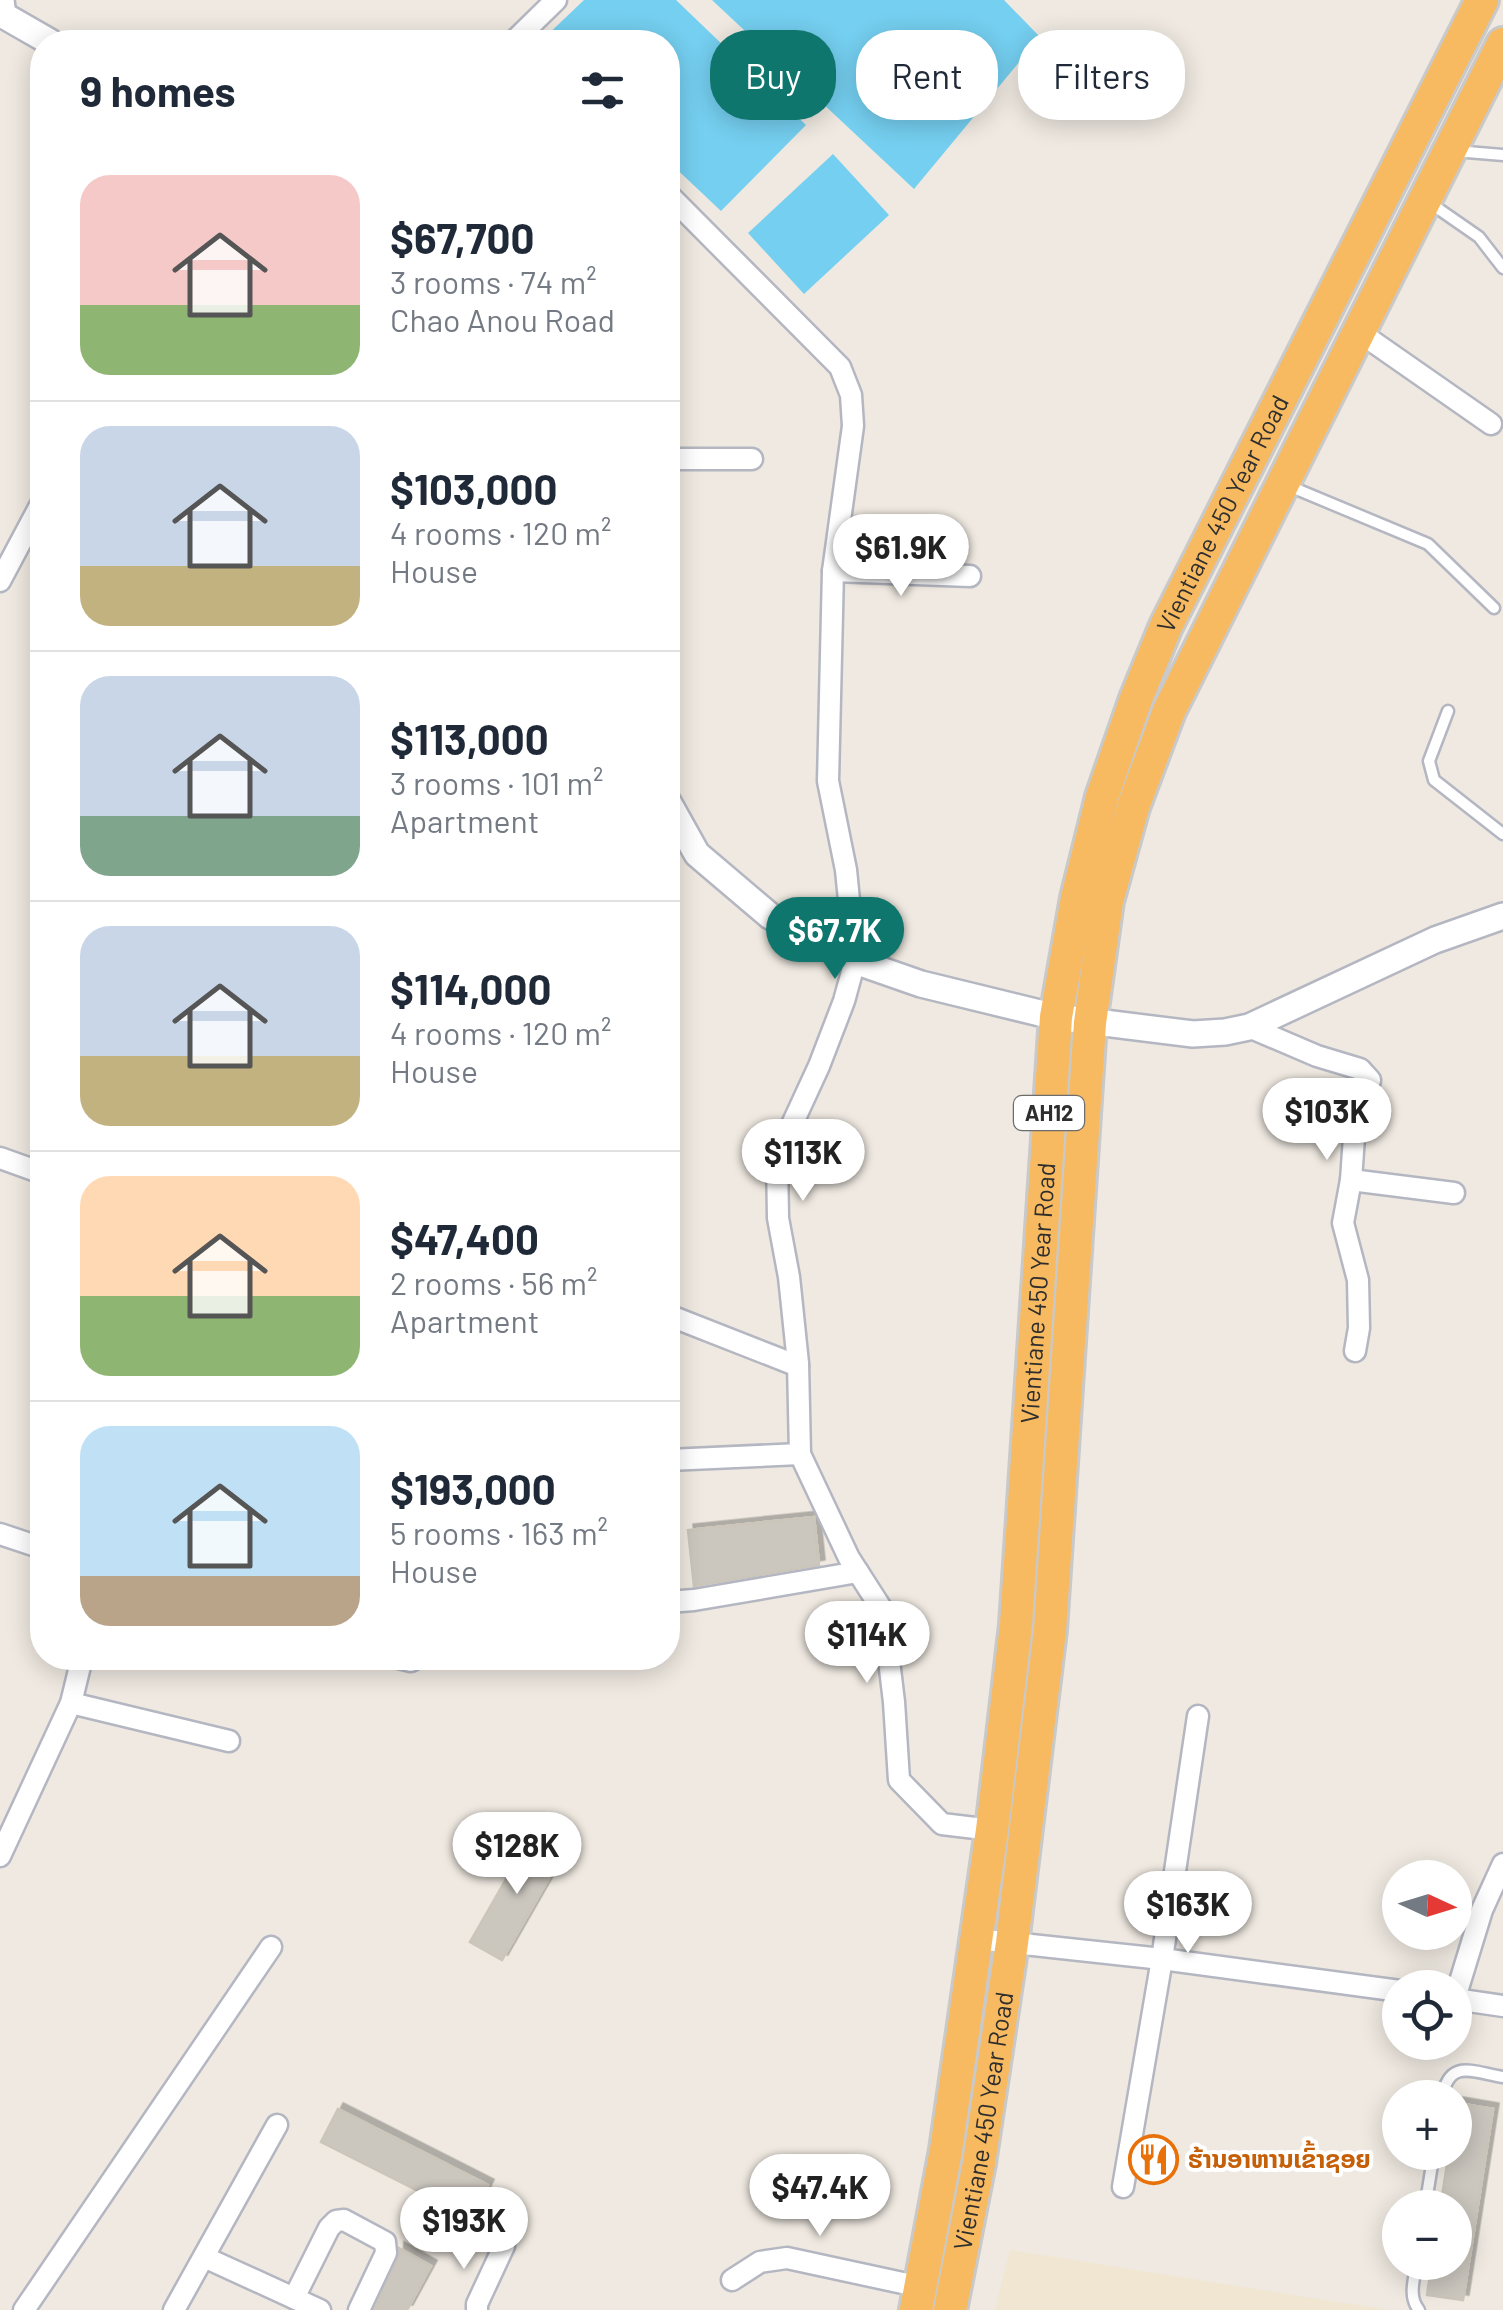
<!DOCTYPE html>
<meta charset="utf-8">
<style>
:root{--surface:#fff;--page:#f6f6f7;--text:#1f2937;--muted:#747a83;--line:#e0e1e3;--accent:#0f766e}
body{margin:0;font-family:Barlow,"Noto Sans Lao",sans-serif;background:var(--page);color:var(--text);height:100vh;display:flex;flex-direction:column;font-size:38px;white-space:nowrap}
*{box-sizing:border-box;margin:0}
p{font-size:32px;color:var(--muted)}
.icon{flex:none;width:55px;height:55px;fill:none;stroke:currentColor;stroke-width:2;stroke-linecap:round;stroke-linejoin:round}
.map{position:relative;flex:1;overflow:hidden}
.side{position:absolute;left:30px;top:30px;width:650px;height:1640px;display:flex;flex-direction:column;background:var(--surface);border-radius:40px;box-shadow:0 5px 25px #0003}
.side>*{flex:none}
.banner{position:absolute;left:710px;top:30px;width:642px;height:90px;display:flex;gap:20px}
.needle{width:65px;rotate:94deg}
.buttons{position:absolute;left:1382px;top:1860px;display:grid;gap:20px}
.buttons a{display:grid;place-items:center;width:90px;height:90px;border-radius:50%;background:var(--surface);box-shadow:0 5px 25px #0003;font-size:50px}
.price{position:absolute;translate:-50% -85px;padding:0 22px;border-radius:35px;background:#fff;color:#222;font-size:32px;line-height:65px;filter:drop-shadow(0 2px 5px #0008)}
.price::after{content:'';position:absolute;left:50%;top:60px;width:30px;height:22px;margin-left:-15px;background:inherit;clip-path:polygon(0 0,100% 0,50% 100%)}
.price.active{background:var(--accent);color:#fff}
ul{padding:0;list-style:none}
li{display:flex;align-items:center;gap:30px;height:250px;padding:0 50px}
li+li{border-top:2px solid var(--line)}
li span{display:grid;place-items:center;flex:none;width:280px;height:200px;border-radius:30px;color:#555}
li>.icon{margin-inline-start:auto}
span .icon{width:120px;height:120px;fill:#fffc;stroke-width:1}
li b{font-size:42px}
h2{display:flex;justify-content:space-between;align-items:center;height:120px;padding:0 50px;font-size:42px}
.chip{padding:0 35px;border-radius:40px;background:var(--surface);box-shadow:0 5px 25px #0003;font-size:35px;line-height:90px}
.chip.active{background:var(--accent);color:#fff}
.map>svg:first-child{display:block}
.education{fill:#f0e6d1}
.water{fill:#75cff0}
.building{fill:#cbc7bf;stroke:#cbc5ba;stroke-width:2.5;filter:url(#shadow)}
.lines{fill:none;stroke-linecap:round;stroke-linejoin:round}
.service-casing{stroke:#b4b7c1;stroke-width:15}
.minor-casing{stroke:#b4b7c1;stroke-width:25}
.tertiary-casing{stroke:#b4b7c1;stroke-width:30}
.trunk-casing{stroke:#c9c9c9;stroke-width:38}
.service{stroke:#fff;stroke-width:10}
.minor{stroke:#fff;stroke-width:20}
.tertiary{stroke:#fff;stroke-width:25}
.trunk{stroke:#f8ba60;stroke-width:32}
.labels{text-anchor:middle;stroke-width:8;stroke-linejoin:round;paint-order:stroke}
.shield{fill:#fff;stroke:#6d6d6d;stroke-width:2.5}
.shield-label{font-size:22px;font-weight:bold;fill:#2e2e2e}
.street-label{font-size:25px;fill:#2e2e2e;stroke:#fff}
.food-label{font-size:25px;font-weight:bold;fill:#c56008;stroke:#fff;text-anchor:start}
</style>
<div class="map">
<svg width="1503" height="2310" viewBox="0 0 1503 2310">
<defs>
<filter id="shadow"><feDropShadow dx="5.5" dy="-5.5" stdDeviation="0" flood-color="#0004"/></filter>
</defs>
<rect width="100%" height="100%" fill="#efe9e1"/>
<polygon class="education" points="1010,2250 1388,2310 995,2310"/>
<g class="water">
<polygon points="584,0 676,0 806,125 721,211 668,161 668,42 541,41"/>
<polygon points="712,0 1004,0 1040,37 914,189"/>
<polygon points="833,154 889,215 804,294 748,233"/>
</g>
<g class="building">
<polygon points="814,1517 819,1565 694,1586 688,1530"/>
<polygon points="532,1834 564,1852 502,1960 470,1942"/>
<polygon points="1457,2103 1493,2109 1463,2300 1427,2295 1432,2262 1455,2262 1455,2208 1440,2208 1449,2152 1455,2152"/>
<polygon points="338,2109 488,2185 472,2218 321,2142"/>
<polygon points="399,2248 431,2266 407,2310 374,2310 398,2259"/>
</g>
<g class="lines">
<defs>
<g id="service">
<polyline points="1455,151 1503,155"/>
<polyline points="1430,203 1479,237 1503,268"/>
<polyline points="1289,486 1428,544 1494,608"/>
<polyline points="1448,711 1429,761 1434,780 1503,834"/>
<path d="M1442 2098C1449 2058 1472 2072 1503 2077"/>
<polyline points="1425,2208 1434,2152"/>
<path d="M1417 2262C1414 2279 1408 2297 1419 2310"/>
</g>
<g id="minor">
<polyline points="513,42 556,0"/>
<polyline points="668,194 840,367 851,395 853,426 833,571 828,781 846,870 855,961 844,1001 819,1066 777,1157 778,1218 789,1277 798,1363 800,1454 849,1558 883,1611 894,1702 899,1780 942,1824 992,1830"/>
<polyline points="1359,332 1491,424"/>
<polyline points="668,459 752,459"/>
<polyline points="833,571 970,576"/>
<polyline points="0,581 42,502"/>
<polyline points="1249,1027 1317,1056 1360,1069 1370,1080 1354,1137 1351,1180 1343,1223 1358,1280 1359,1328 1355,1351"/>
<polyline points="0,1158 42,1173"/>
<polyline points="1351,1180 1454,1193"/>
<polyline points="668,1315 798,1366"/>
<polyline points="668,1460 800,1454"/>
<polyline points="0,1534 42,1548"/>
<polyline points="668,1602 694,1600 858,1572"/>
<polyline points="399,1658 411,1661 416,1658"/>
<polyline points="71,1703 229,1741"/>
<polyline points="0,1856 71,1703 82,1658"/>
<polyline points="976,1939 1162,1959 1400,1991"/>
<polyline points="1455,1998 1482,1910 1503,1864"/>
<polyline points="1455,1999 1503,2006"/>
<polyline points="1123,2187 1162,1959 1198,1716"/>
<polyline points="204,2257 320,2310"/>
<polyline points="732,2280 760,2262 787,2258 921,2287"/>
<polyline points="294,2298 329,2228 336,2221 344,2220 385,2242 386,2253 359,2310"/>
<polyline points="24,2310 271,1947"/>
<polyline points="174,2310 277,2125"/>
<polyline points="477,2310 477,2304 504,2246"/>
</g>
<g id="tertiary">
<polyline points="1,0 3,15 50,42"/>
<polyline points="668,802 697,854 770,916 855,961 921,984 1056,1017 1193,1034 1225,1032 1249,1027 1435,940 1503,916"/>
</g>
<g id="trunk">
<path id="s1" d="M916 2310 946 2150 992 1830 1016 1625 1056 1017 1077 898 1102 797 1136 699 1166 626 1482 0"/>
<path id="s2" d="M950 2310 979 2163 1012 1943 1050 1630 1090 1023 1107 901 1133 807 1169 711 1503 44"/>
</g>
</defs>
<use href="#service" class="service-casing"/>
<use href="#minor" class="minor-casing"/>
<use href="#tertiary" class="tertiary-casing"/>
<use href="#trunk" class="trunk-casing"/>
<use href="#service" class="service"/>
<use href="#minor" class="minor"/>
<use href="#tertiary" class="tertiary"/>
<use href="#trunk" class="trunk"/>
</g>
<defs>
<symbol id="restaurant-ring" viewBox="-11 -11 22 22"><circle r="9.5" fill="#fff" stroke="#e8710a" stroke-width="1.5"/><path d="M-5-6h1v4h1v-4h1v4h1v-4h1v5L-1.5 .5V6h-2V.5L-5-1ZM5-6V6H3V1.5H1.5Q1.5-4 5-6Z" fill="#e8710a"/></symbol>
</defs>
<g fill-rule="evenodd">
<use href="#restaurant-ring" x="1126" y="2132" width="55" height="55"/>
</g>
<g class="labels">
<rect class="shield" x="1014" y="1096" width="70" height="34" rx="8"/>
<g class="shield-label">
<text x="1049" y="1121">AH12</text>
</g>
<g class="street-label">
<text dy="9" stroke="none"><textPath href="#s1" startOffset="1835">Vientiane 450 Year Road</textPath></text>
<text dy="9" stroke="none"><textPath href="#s1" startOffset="1025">Vientiane 450 Year Road</textPath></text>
<text dy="9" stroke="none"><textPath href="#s2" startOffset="192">Vientiane 450 Year Road</textPath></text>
</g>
<g class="food-label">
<text x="1188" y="2168">ຮ້ານອາຫານເຂົ້າຊອຍ</text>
</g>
</g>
</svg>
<div class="buttons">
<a><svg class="needle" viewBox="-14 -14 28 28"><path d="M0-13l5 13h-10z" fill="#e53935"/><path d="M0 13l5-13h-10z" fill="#747a83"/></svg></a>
<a><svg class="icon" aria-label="locate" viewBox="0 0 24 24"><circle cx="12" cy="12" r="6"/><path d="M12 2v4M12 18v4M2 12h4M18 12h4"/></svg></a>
<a>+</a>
<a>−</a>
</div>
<b class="price" style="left:901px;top:599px">$61.9K</b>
<b class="price active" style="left:835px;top:982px">$67.7K</b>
<b class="price" style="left:1327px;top:1163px">$103K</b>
<b class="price" style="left:803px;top:1204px">$113K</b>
<b class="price" style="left:867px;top:1686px">$114K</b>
<b class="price" style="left:517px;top:1897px">$128K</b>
<b class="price" style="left:1188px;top:1956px">$163K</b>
<b class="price" style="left:820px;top:2239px">$47.4K</b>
<b class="price" style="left:464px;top:2272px">$193K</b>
<div class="banner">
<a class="chip active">Buy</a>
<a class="chip">Rent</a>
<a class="chip">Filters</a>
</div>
<section class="side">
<h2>9 homes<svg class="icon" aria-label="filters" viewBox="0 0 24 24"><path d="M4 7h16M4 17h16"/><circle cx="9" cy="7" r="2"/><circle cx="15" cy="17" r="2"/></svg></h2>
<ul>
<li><span style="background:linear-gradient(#f6c9c9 65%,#8fb573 0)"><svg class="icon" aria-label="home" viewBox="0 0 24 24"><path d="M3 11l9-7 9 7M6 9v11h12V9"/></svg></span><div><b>$67,700</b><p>3 rooms · 74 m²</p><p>Chao Anou Road</p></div></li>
<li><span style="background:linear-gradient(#c9d6e8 70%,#c2b280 0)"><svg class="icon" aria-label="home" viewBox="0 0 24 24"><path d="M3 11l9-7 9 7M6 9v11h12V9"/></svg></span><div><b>$103,000</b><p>4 rooms · 120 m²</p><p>House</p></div></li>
<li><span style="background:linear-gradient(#c9d6e8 70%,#7fa58c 0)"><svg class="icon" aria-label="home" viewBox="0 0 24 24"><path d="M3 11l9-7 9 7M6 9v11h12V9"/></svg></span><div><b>$113,000</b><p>3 rooms · 101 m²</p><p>Apartment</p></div></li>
<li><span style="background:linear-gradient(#c9d6e8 65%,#c2b280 0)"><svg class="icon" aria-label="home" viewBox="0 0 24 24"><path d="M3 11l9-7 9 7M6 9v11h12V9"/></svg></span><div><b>$114,000</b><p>4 rooms · 120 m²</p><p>House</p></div></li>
<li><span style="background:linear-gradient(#ffd9b3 60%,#8fb573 0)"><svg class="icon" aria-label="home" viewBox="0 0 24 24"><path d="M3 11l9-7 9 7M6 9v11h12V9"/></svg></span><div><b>$47,400</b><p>2 rooms · 56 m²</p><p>Apartment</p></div></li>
<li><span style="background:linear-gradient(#bfe0f5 75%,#b9a48a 0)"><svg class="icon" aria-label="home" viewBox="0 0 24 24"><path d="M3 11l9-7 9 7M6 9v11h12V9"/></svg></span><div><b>$193,000</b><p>5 rooms · 163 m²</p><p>House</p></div></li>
</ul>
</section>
</div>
